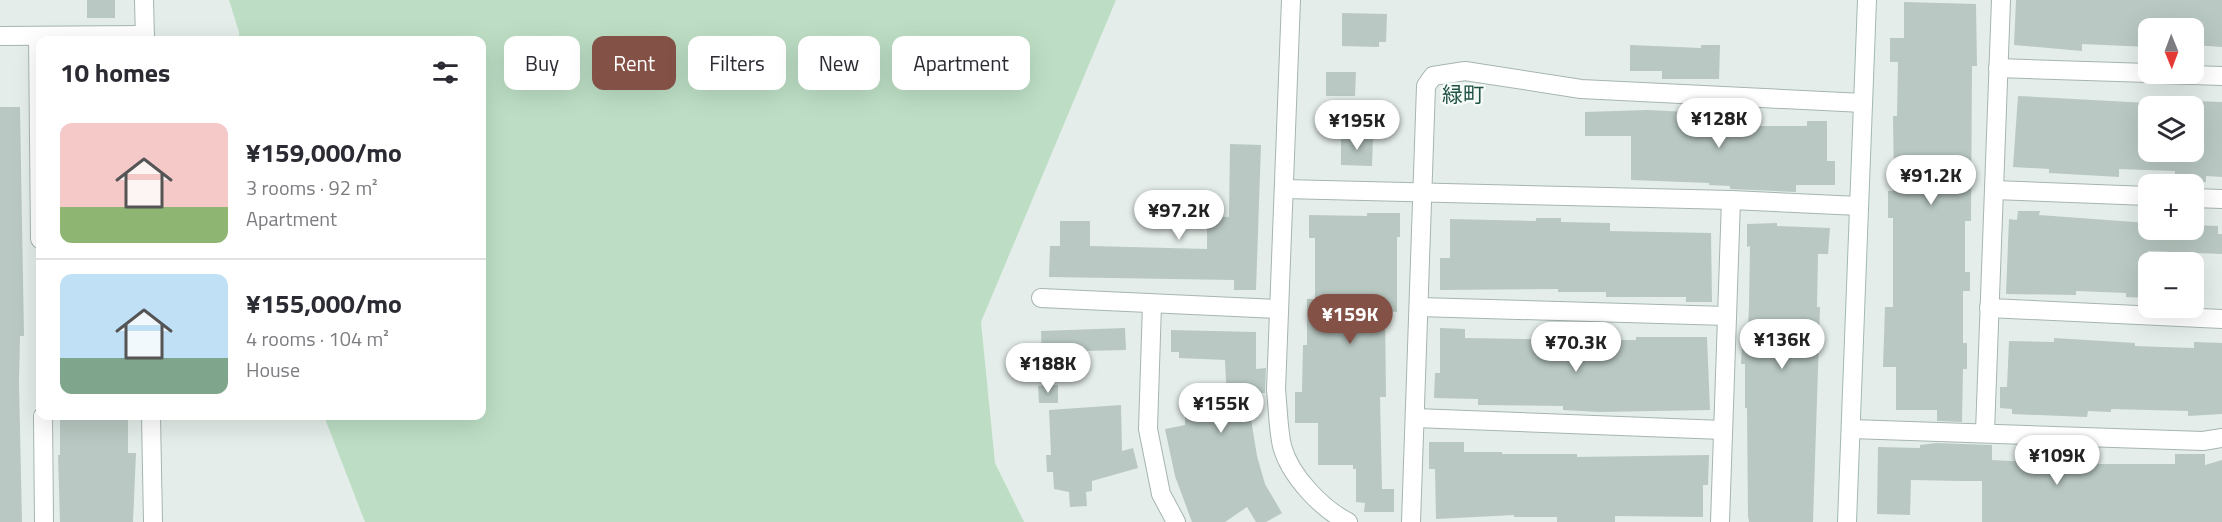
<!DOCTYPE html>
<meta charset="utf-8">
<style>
:root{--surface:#fff;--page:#f2f2f3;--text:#2b2b33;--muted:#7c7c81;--line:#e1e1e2;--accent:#845146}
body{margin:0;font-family:"Titillium Web","Noto Sans JP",sans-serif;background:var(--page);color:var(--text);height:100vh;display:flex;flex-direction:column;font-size:22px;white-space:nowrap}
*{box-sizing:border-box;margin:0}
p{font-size:20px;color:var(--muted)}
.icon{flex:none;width:33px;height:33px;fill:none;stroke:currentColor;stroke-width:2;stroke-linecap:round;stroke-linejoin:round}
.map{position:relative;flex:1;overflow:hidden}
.drawer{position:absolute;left:36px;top:36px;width:450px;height:384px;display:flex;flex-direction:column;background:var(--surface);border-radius:12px;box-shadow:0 6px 24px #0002}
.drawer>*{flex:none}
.top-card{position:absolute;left:504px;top:36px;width:570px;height:54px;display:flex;gap:12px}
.needle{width:39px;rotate:179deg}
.buttons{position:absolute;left:2138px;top:18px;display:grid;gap:12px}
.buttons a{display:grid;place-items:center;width:66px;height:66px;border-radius:12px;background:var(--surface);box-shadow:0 6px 24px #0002;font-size:30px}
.price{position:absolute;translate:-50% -51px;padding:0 14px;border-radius:21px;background:#fff;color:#222;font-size:20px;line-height:39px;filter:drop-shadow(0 2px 3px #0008)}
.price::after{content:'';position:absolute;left:50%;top:36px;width:18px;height:14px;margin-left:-9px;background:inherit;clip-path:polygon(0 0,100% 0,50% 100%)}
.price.active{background:var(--accent);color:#fff}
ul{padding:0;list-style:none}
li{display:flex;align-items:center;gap:18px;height:150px;padding:0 24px}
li+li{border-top:2px solid var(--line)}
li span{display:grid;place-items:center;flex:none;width:168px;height:120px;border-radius:12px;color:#555}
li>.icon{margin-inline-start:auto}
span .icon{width:72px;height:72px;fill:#fffc;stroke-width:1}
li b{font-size:26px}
h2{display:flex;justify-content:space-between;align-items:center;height:72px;padding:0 24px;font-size:26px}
.tag{padding:0 21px;border-radius:12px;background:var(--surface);box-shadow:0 6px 24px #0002;font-size:21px;line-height:54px}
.tag.active{background:var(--accent);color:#fff}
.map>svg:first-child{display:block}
.green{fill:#bddec5}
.building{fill:#b9c8c2}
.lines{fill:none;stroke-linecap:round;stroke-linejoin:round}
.street-casing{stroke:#a6b5b0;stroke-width:20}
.secondary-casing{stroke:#a2b9b0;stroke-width:20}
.street{stroke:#fff;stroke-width:18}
.secondary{stroke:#fff;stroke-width:18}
.labels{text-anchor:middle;stroke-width:5;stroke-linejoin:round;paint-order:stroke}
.quarter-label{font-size:21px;fill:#1f5144;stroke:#f5faf7}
</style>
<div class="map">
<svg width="2222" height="522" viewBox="0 0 2222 522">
<rect width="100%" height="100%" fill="#e4ede9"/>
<polygon class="green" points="229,0 1116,0 981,322 995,463 1024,522 365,522 324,416 482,416 482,40 239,40 239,32"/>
<g class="building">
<rect x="87" y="0" width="28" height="18"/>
<polygon points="2016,0 2222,0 2222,47 2193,45 2193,28 2148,28 2148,47 2082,44 2082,51 2014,45"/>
<polygon points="1904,2 1976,4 1977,66 1972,66 1971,221 1965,221 1965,272 1970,272 1970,291 1963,291 1963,343 1967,343 1967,369 1963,369 1962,422 1937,421 1937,410 1896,410 1896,367 1883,367 1885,307 1893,307 1893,218 1888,218 1888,191 1894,191 1893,116 1897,116 1898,62 1890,62 1890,38 1904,38"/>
<polygon points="1342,13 1387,14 1386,42 1379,42 1379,47 1342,46"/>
<polygon points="1630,45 1701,48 1701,45 1720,45 1719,79 1662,79 1662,71 1630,71"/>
<polygon points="1326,72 1356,72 1355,96 1326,96"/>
<polygon points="2018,96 2148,103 2148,152 2193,152 2193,101 2222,102 2222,177 2206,176 2206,182 2175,180 2175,171 2119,169 2119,177 2049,173 2049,169 2013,167"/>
<polygon points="0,107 20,107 24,336 20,336 19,383 22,522 0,522"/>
<polygon points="1647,110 1750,115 1750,126 1807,126 1807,121 1827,121 1827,161 1835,161 1835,185 1796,185 1796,192 1730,189 1730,186 1709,185 1709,183 1631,180 1631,136 1585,136 1585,112"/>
<polygon points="1341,136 1373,137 1372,166 1341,165"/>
<polygon points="1230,144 1261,145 1256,290 1234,290 1234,280 1049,277 1050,246 1060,246 1060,221 1090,221 1090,246 1207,249 1207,216 1229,217"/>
<polygon points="2018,211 2040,211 2039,215 2148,223 2148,230 2193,230 2193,225 2218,226 2218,234 2222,234 2222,254 2148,251 2148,298 2126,297 2126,293 2076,291 2076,295 2006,294 2009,219 2017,220"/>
<polygon points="1367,213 1400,213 1400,237 1397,237 1397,312 1385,311 1386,397 1380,397 1382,489 1394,489 1394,512 1364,512 1365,503 1356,502 1356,469 1353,469 1353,465 1318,465 1318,423 1295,423 1295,392 1302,392 1303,345 1307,345 1307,299 1315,299 1315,238 1309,238 1309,215 1367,216"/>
<polygon points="1536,218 1561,218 1561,222 1610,223 1610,231 1711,233 1712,302 1686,302 1686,297 1606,297 1606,292 1558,292 1558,289 1440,290 1440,258 1450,258 1450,219 1536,221"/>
<polygon points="1777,223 1777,226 1830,228 1828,254 1818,254 1817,307 1820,307 1813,522 1749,522 1748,516 1747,408 1745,408 1745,364 1741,364 1742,345 1747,345 1749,307 1750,246 1747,247 1747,224"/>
<polygon points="1125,328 1126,350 1082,351 1082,361 1042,363 1041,331"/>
<polygon points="1440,328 1465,329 1465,338 1596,340 1636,340 1636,337 1707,337 1710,410 1600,412 1563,410 1563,406 1478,405 1478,399 1434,398 1435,373 1440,373"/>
<polygon points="1171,330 1256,332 1256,369 1266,368 1265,393 1259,393 1260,400 1248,401 1257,456 1265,484 1282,513 1266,522 1256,522 1247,507 1225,522 1192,522 1175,476 1165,429 1185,425 1185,402 1227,403 1225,360 1179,358 1179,352 1171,352"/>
<polygon points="2054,338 2135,343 2135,346 2194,348 2194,342 2222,343 2222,414 2188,416 2188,411 2111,409 2111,412 2088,411 2087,417 2012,414 2012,409 2000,408 2000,387 2007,387 2009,341 2054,342"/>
<polygon points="1058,385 1058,403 1039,403 1038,386"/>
<polygon points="1121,405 1122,451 1133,448 1138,468 1092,481 1092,491 1086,492 1087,506 1070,507 1069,492 1054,489 1053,472 1047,472 1046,455 1051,455 1049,410"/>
<polygon points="60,416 128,416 128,453 136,453 133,522 60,522 58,455 60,455"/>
<polygon points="1429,442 1464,442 1464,452 1502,452 1502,454 1577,454 1577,457 1709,455 1708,485 1703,485 1703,517 1615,516 1615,522 1557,522 1557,517 1514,517 1514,515 1436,519 1435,469 1429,469"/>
<polygon points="1936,443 1992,445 1992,460 2065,464 2175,464 2175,454 2205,454 2205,465 2222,460 2222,522 1982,522 1982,481 1962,481 1911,480 1910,515 1877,514 1878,447 1920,448 1920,445"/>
</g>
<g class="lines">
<defs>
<g id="street">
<polyline points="144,0 145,40"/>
<path d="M1291 0 1276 390C1278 408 1278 428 1282 446 1290 476 1322 509 1348 522"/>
<polyline points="0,36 145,35"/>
<polyline points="38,36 40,239"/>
<polyline points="1998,68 2148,73"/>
<polyline points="2160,74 2222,76"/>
<polyline points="1284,189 1731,200 1859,206"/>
<polyline points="1994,190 2148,196"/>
<polyline points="2193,198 2222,199"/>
<polyline points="1041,298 1277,309"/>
<polyline points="1152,304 1148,429 1161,494 1176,522"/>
<polyline points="1419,307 1727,316"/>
<polyline points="1989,308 2222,319"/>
<polyline points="43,416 44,522"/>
<polyline points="151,416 153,522"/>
<polyline points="1415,418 1723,430"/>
<polyline points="1851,429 2203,441 2222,438"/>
<polyline points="1985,432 2001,0"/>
<polyline points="1411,522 1426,86 1433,76 1465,71 1581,89 1863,103"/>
<polyline points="1720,522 1731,200"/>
</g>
<polyline id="secondary" points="1847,522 1867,0"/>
</defs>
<use href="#street" class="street-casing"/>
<use href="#secondary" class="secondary-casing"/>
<use href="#street" class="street"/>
<use href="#secondary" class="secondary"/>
</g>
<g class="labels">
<g class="quarter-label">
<text x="1463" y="102">緑町</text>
</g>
</g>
</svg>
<div class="buttons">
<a><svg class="needle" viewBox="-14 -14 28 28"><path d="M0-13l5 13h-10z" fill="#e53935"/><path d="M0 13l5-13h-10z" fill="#7c7c81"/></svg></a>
<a><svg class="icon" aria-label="layers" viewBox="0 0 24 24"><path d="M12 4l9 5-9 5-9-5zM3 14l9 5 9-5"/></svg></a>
<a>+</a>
<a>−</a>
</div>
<b class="price" style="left:1719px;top:149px">¥128K</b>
<b class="price" style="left:1357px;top:151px">¥195K</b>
<b class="price" style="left:1931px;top:206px">¥91.2K</b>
<b class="price" style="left:1179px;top:241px">¥97.2K</b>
<b class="price active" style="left:1350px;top:345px">¥159K</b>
<b class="price" style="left:1782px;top:370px">¥136K</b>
<b class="price" style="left:1576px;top:373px">¥70.3K</b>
<b class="price" style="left:1048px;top:394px">¥188K</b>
<b class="price" style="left:1221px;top:434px">¥155K</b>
<b class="price" style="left:2057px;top:486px">¥109K</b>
<div class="top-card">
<a class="tag">Buy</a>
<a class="tag active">Rent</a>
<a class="tag">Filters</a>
<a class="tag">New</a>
<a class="tag">Apartment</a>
</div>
<section class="drawer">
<h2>10 homes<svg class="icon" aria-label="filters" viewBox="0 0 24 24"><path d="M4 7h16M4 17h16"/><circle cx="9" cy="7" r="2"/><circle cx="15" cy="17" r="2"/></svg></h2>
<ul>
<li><span style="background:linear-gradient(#f6c9c9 70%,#8fb573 0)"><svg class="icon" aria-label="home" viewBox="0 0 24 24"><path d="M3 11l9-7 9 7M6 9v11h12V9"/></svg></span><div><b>¥159,000/mo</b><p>3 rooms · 92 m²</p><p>Apartment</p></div></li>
<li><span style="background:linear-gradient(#bfe0f5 70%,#7fa58c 0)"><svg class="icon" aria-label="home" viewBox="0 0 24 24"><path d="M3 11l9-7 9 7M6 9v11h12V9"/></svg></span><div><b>¥155,000/mo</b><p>4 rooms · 104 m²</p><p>House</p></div></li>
</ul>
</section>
</div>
